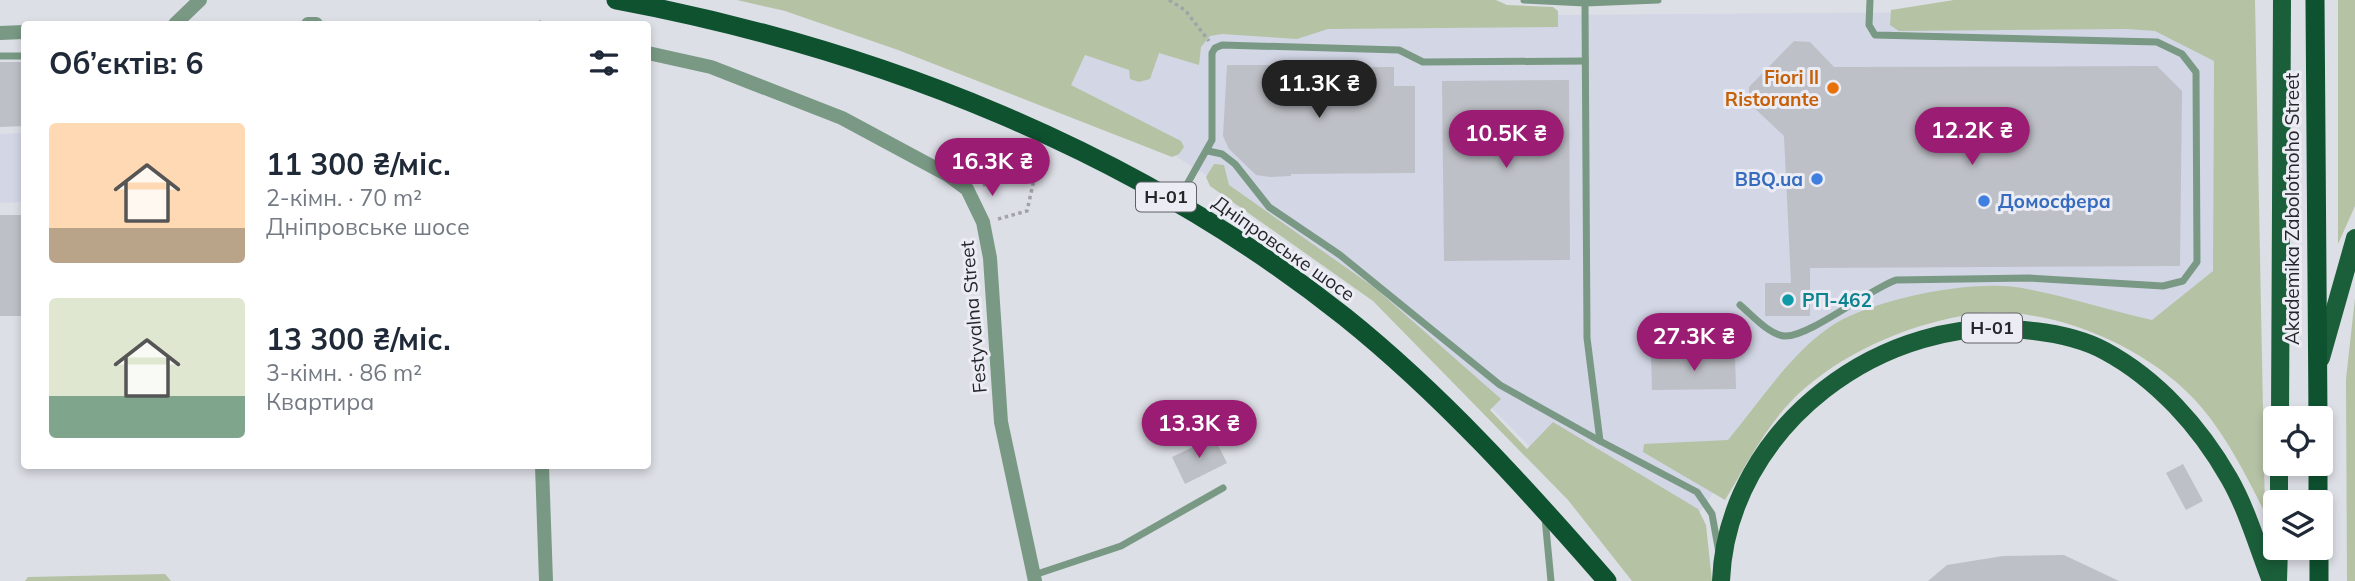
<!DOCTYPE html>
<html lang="uk">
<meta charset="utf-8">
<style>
:root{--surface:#fff;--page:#f6f6f7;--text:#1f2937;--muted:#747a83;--accent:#9a1c73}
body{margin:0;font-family:Mulish,sans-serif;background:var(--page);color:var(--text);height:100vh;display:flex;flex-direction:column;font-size:26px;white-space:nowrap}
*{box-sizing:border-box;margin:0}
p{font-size:23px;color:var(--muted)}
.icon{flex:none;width:38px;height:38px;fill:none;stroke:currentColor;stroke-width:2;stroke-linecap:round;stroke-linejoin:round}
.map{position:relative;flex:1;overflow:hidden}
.details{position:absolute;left:21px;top:21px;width:630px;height:448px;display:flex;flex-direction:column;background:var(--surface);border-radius:7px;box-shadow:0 4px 10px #0003}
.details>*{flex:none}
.tools{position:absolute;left:2263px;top:406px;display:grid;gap:14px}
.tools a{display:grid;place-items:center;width:70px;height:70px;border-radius:7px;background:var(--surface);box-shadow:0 4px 10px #0003;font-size:35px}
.price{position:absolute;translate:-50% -60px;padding:0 16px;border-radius:24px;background:var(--accent);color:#fff;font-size:23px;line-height:46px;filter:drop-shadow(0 2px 4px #0008)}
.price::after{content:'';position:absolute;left:50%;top:42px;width:21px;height:16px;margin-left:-10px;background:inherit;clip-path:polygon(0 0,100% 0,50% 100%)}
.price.selected{background:#222;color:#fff}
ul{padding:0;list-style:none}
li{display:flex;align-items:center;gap:21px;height:175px;padding:0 28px}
li span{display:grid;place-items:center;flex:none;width:196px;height:140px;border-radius:7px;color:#555}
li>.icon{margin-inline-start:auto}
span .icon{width:84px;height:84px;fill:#fffc;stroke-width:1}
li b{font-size:30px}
h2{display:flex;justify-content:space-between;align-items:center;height:84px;padding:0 28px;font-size:30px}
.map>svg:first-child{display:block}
.built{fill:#d3d6e5}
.green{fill:#b5c2a4}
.building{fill:#bec0c7}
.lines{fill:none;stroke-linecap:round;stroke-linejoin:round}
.path{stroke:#a1a3a9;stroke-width:3.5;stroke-dasharray:3.5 3.5;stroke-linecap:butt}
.service{stroke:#799984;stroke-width:7}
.minor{stroke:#799984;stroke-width:14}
.primary{stroke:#1b5e3a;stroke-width:18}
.trunk{stroke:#0e5230;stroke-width:19}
.food-dot{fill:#e8710a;stroke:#ebecf4;stroke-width:2.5}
.shop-dot{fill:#3f7fe0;stroke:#ebecf4;stroke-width:2.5}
.culture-dot{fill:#0f9aa8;stroke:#ebecf4;stroke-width:2.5}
.labels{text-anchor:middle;stroke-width:6;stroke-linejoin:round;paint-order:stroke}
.shield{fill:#ebecf4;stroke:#606166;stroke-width:2}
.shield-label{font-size:18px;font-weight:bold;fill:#252629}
.food-label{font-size:19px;font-weight:bold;fill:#c56008;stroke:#ebecf4;text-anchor:end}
.shop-label{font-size:19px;font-weight:bold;fill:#366cbe;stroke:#ebecf4;text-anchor:end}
.street-label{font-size:19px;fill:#252629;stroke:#ebecf4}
.culture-label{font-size:19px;font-weight:bold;fill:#0d838f;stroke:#ebecf4;text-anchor:start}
</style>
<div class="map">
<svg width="2355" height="581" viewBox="0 0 2355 581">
<rect width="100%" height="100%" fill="#dddfe6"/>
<g class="built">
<polygon points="1084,1 1309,17 1954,12 2154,24 2214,61 2213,271 2152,321 2000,299 1892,310 1781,393 1657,575 1450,366 1366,290 1219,183 1063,87"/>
<polygon points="24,133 24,202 0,203 0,134"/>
</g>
<g class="green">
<polygon points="737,0 1496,0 1507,5 1553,7 1558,11 1558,27 1328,29 1297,39 1222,34 1210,36 1201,47 1199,65 1159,53 1150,79 1139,82 1130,79 1129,70 1085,55 1071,85 1181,141 1184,147 1179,154 1172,157 898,50 785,11"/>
<path d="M1954 0H2255L2265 513C2247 477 2228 439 2202 408 2153 349 2052 304 1974 314 1913 323 1852 348 1805 388 1770 418 1749 460 1725 500L1643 452 1644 444 1728 440C1759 403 1787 358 1827 329 1869 299 1972 279 2022 288 2066 296 2109 310 2152 320L2213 271 2214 61 2155 31 2127 29 1899 31 1890 25 1891 10Z"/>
<polygon points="2338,0 2355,0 2355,206 2338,244"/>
<polygon points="1214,164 1224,165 1229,185 1375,288 1501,399 1490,410 1527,449 1553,422 1698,509 1706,525 1712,581 1632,581 1568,500 1373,301 1210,186 1206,177"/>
<polygon points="2355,298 2355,581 2347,581 2346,379"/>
<polygon points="165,574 171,581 25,581 28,577"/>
</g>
<g class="building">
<polygon points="1794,41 1810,42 1834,67 2157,66 2182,91 2180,266 1810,268 1810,316 1765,316 1765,283 1791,283 1784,136 1749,103 1749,87"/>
<polygon points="0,62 24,62 24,126 0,127"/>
<polygon points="1227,65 1288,65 1288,68 1394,67 1394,86 1415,86 1415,173 1291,174 1291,176 1270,177 1256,175 1229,149 1223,136"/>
<polygon points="1569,80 1570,260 1444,261 1442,81"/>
<rect x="0" y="215" width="24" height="101"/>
<polygon points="1735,356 1736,389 1652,390 1651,357"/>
<polygon points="1214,437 1227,463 1185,484 1172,457"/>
<polygon points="2183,464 2203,501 2186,510 2166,473"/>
<polygon points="2064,555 2119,581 1928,581 1947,565 2003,556"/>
</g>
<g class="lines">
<g class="path">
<polyline points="1169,0 1185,10 1209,41"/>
<polyline points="540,24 542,19"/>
<polyline points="956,161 963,149 988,160 995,146"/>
<polyline points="983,185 1037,166"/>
<polyline points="998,219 1027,211 1037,166"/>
</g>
<g class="service">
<polyline points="1524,0 1585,3 1658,0"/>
<polyline points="1585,3 1587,338 1600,441 1697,492 1712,514 1719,553"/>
<polyline points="0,56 24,56"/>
<polyline points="1208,151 1222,154 1235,164 1269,207 1340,255 1500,385 1600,441"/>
<polyline points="1177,202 1212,140 1212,53 1215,48 1222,45 1399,50 1423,62 1585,61"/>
<path d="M1740 305C1752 315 1769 335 1785 336 1809 337 1868 290 1896 280L2029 278 2163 286 2183 281 2197 262 2196 72 2182 54 2157 42 1875 35 1869 25 1870 0"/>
<polyline points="1545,518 1551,581"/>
<polyline points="1034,575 1121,546 1223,488"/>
</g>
<g class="minor">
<polyline points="175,24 200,0"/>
<polyline points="308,24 316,24"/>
<polyline points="0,33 24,32"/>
<polyline points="648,53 711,67 842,118 948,175 967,189 983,222 990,258 1001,422 1035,581"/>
<polyline points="542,466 546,581"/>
</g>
<g class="primary">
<polyline points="2321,358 2355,238"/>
<polyline points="2280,418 2282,0"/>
<polyline points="2279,502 2279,464"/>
<path d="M1721 581C1727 427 1885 309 2034 331 2059 334 2083 339 2105 351 2157 379 2200 427 2229 478 2247 509 2258 548 2271 581"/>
<polyline points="2278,581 2279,548"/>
</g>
<g class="trunk">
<path d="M616 0C878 49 1135 150 1345 317 1441 394 1526 488 1607 581"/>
<polyline points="2315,0 2318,418"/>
<polyline points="2318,464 2318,502"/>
<polyline points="2319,548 2319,581"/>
</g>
</g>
<circle class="food-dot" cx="1833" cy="88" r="7"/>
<g class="shop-dot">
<circle cx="1817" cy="179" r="7"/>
<circle cx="1984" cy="201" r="7"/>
</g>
<circle class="culture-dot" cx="1788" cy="300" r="7"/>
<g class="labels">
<g class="shield">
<rect x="1136" y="182.5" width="60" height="29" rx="5"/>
<rect x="1962" y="313.5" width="60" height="29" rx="5"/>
</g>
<g class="shield-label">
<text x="1166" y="203">Н-01</text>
<text x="1992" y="334">Н-01</text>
</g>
<g class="food-label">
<text x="1819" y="84">Fiori Il<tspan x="1819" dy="22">Ristorante</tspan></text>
</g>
<g class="shop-label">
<text x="1803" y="186">BBQ.ua</text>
<text x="1998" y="208" text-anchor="start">Домосфера</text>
</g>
<g class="street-label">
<text transform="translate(2292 209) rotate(-90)" y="7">Akademika Zabolotnoho Street</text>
<text transform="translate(1284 248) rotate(35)" y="7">Дніпровське шосе</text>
<text transform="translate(973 317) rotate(-95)" y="7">Festyvalna Street</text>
</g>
<g class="culture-label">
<text x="1802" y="307">РП-462</text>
</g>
</g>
</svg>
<div class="tools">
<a><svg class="icon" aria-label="locate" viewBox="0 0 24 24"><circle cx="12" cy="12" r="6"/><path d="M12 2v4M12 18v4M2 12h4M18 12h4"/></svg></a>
<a><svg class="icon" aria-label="layers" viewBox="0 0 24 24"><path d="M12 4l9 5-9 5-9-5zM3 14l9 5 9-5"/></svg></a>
</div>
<b class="price selected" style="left:1319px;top:120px">11.3K ₴</b>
<b class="price" style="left:1972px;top:167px">12.2K ₴</b>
<b class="price" style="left:1506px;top:170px">10.5K ₴</b>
<b class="price" style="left:992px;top:198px">16.3K ₴</b>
<b class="price" style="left:1694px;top:373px">27.3K ₴</b>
<b class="price" style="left:1199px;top:460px">13.3K ₴</b>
<section class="details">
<h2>Об’єктів: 6<svg class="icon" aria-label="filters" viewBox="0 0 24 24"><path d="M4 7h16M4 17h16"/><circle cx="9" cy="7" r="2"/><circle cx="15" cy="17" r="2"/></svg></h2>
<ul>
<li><span style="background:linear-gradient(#ffd9b3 75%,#b9a48a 0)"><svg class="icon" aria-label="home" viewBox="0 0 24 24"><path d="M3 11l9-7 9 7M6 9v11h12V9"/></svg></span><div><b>11 300 ₴/міс.</b><p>2-кімн. · 70 m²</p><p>Дніпровське шосе</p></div></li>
<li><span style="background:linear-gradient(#dfe7d0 70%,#7fa58c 0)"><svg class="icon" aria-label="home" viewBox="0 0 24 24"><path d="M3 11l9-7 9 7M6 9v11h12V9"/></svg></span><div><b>13 300 ₴/міс.</b><p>3-кімн. · 86 m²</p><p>Квартира</p></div></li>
</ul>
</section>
</div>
